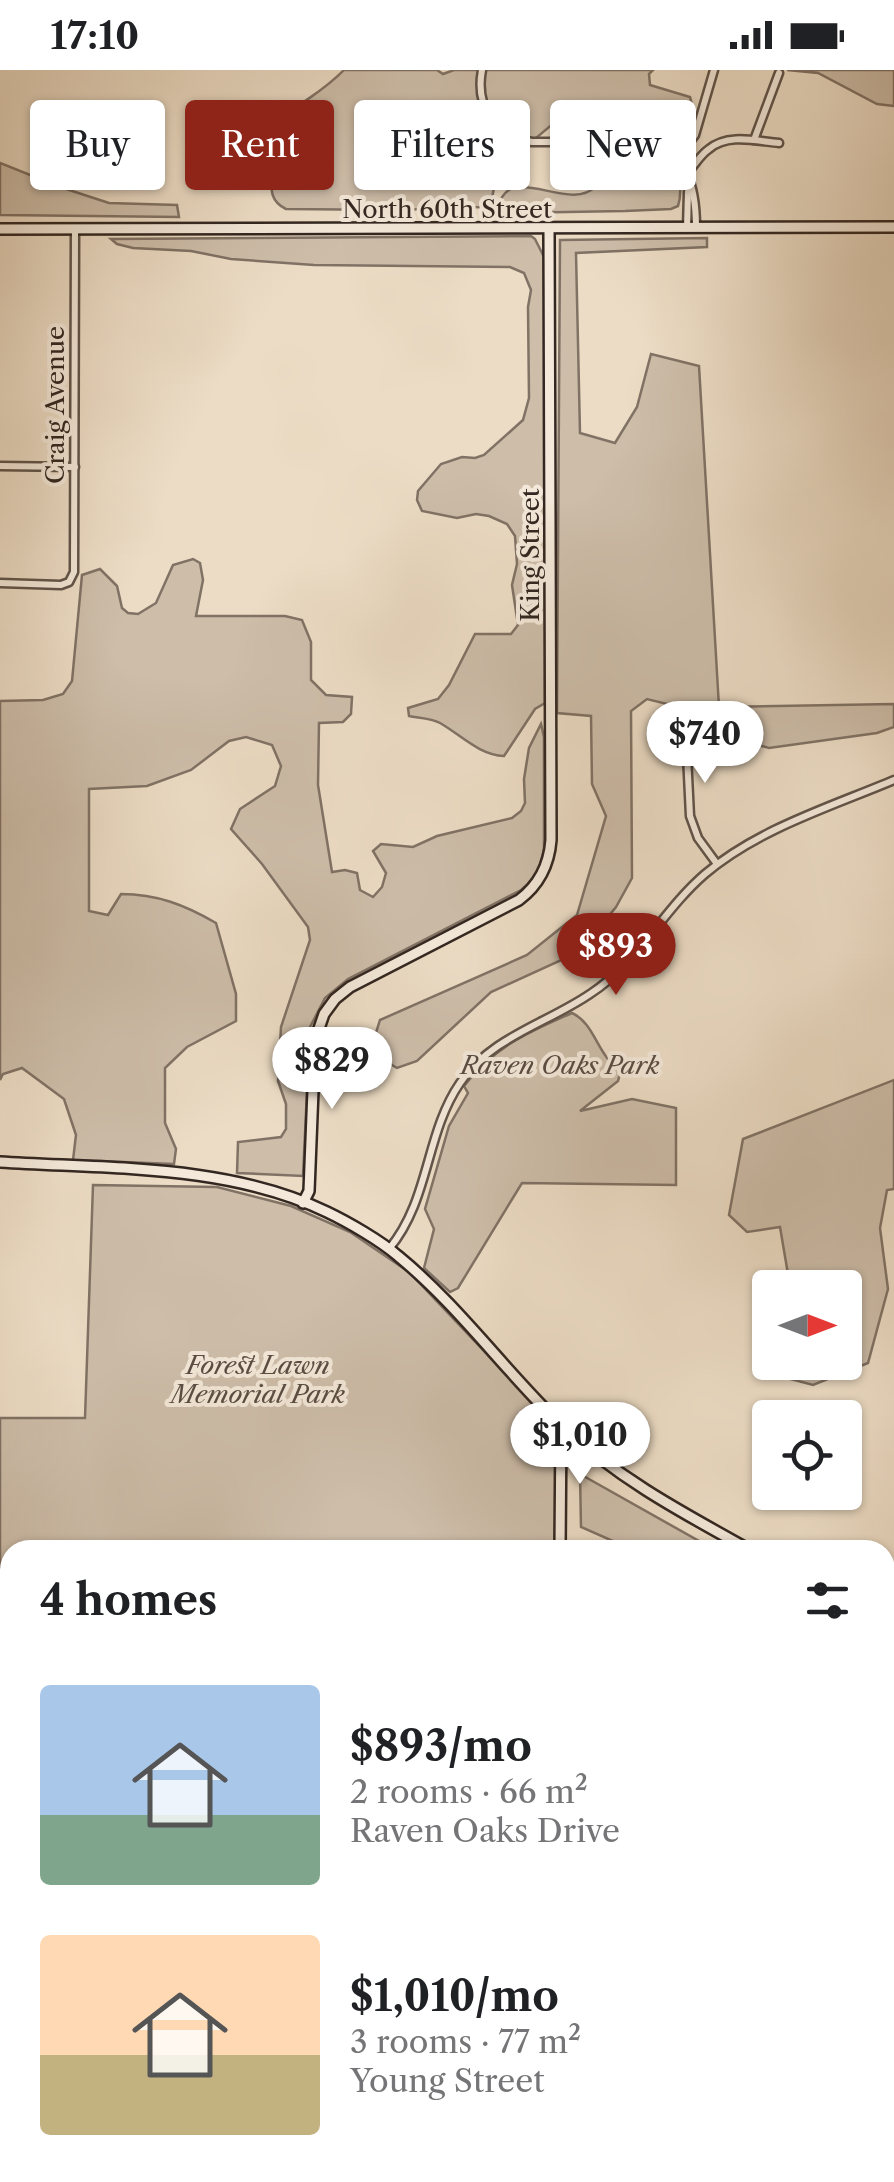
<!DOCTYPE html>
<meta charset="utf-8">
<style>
:root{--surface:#fff;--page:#f6f6f6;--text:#202124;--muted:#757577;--accent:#8f2418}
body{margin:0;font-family:"Libre Caslon Text",serif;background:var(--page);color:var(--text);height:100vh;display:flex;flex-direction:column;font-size:38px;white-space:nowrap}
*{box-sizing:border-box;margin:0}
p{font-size:32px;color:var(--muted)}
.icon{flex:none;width:55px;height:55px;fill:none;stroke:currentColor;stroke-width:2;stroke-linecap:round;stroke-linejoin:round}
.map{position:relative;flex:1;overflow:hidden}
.sheet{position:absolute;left:0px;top:1470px;width:895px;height:642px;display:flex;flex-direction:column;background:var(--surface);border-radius:30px 30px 0 0;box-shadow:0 2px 8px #0004}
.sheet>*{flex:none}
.guide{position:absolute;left:30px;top:30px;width:835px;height:90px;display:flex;gap:20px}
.needle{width:65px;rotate:90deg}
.buttons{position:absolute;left:752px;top:1200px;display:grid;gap:20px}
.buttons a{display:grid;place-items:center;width:110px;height:110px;border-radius:10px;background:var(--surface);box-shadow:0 2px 8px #0004;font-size:50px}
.price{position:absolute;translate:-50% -85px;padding:0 22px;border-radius:35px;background:#fff;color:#222;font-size:32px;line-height:65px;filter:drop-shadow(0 2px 5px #0008)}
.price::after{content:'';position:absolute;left:50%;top:60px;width:30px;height:22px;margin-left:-15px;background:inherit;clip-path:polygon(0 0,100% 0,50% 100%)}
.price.active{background:var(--accent);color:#fff}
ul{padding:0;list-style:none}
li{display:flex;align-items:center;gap:30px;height:250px;padding:0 40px}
li span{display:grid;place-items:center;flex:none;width:280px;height:200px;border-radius:10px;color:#555}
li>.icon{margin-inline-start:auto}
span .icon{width:120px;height:120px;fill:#fffc;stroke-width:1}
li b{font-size:42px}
h2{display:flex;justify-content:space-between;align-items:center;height:120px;padding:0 40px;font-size:42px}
.tag{padding:0 35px;border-radius:10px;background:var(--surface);box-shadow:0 2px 8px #0004;font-size:35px;line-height:90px}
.tag.active{background:var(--accent);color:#fff}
.status{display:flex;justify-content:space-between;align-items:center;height:70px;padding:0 50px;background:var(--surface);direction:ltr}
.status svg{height:28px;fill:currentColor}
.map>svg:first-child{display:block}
.green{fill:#cdbda9;stroke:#807265;stroke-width:2.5}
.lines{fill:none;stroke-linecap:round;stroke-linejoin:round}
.street-casing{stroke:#61544a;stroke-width:11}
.secondary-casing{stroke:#332721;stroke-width:14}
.street{stroke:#f3e8d9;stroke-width:6}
.secondary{stroke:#f3e8d9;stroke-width:9}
.labels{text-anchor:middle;stroke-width:8;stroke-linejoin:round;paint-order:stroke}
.street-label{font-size:25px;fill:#332721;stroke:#f3e8d9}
.park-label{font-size:25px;font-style:italic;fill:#5a4c43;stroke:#f3e8d9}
</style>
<div class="status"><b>17:10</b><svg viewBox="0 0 49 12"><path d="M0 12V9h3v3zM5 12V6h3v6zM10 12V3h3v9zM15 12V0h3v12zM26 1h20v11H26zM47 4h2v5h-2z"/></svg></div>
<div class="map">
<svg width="894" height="2112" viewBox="0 0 894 2112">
<rect width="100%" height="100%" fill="#ecdcc5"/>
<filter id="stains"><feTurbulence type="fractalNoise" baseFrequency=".002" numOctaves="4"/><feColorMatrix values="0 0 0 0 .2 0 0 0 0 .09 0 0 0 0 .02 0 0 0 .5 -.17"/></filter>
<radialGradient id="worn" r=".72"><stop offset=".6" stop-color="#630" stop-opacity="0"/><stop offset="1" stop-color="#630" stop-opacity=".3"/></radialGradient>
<g class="green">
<path d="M344 0H437L443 4 454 0H653L649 4 650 15 690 27C699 55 680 58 676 80 673 96 685 114 678 136L671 139 625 141 501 143 498 139C507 88 569 145 596 116L595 110C584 102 571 100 562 88L564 76 579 47 580 43 574 39 568 41 497 101 491 134 483 137 396 140 286 139C271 132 271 121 271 106 271 32 302 43 344 0Z"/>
<polygon points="787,0 894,0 894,36 877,34 818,3"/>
<polygon points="0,93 60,117 109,133 177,135 179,147 0,145"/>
<path d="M531 166 535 169 545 189V633L535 639 504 686C479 685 461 665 440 653 431 648 419 648 409 646L408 638 438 629 449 615 475 564H511L518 555 512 515 517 494 515 466 507 454 489 446 476 444 457 448 422 441 417 430 418 421 441 394 462 387 475 388 484 385 523 350 529 328 528 237 531 220 524 203 510 197 314 195 231 189 191 181 133 178 117 174 111 169Z"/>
<polygon points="707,168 707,177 576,183 580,363 615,373 637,337 651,284 699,296 719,637 894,634 894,657 877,663 769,678 711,662 700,642 647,629 631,641 632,808 616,837 579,882 491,922 417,991 397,998 370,982 380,950 527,885 577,845 606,746 592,714 591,646 557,643 560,170"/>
<path d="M193 489 200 493 203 510 196 546H285L302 550 311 572V610L326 625 352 627 351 644 343 652 319 653 318 715 332 802 345 800 357 803 360 820 373 827 382 817 386 803 373 781 381 774 413 777 437 766 512 748 521 741 525 733 524 709 529 678 541 654 544 667V780L537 806 521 820 348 909 325 928 310 957 303 1106 237 1103 238 1072 281 1067 286 1059V1034L278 1011 281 957 310 870 308 857 262 794 231 759 240 739 275 716 281 696 272 675 246 667 229 671 191 700 147 716 89 719V841L108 845 121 824C157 824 185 835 216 853L236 924V951L187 977 165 998V1053L176 1079 174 1094 73 1090 76 1065 64 1029 22 998 3 1004 0 1010V631L43 630 63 624 72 611 82 505 100 499 117 516 122 538 128 543 138 544 156 533 173 495Z"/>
<path d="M572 943C596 954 597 987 621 1000L618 1011 580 1041 632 1029 676 1038V1115L522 1113 458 1218 450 1222 424 1198 434 1159 425 1139 449 1056 468 1023 464 1016C494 977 528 962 572 943Z"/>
<polygon points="894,1010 894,1119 887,1120 880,1158 888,1219 868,1293 813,1315 768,1303 761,1265 770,1248 770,1292 845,1292 845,1218 786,1217 789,1210 780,1157 747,1162 729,1145 743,1069"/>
<polygon points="93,1115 217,1117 291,1136 350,1162 409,1202 557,1358 556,1480 10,1480 10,2102 553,2102 552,2112 0,2112 0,1348 85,1348"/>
<polygon points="580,1404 715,1480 633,1480 581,1457"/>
<polygon points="885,2049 894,2049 894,2095 886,2103 883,2112 843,2112 847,2103 885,2102"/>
<polygon points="565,2102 726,2103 727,2112 565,2112"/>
</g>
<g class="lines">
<defs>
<g id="street">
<path d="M482 0C475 37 495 66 532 72H641C688 81 696 116 696 158"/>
<path d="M714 0 695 65 681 84 680 89 687 103C695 95 700 85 709 79 728 63 756 71 779 73"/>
<polyline points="754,70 779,3"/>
<polyline points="687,158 688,122 690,113"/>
<polyline points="0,396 75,397"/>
<polyline points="0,513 61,515 69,512 74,502 75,160"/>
<polyline points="685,644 690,746 698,768 717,794"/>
<path d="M389 1179C430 1130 425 1064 460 1013 491 967 546 954 590 924 638 893 662 841 705 804 758 759 830 737 894 710"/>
</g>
<g id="secondary">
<polyline points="0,159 894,157"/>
<path d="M0 1092C108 1099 228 1094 327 1142 348 1152 381 1171 398 1186 458 1235 505 1301 561 1355 617 1408 683 1443 750 1480"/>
<path d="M303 1133 309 1121 315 970 324 944 335 929 350 917 519 830C539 815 549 796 551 770L549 159"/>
<polyline points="560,1480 561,1354"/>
<polyline points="885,1556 894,1561"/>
<polyline points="557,2112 557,2102"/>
</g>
</defs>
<use href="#street" class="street-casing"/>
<use href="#secondary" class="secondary-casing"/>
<use href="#street" class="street"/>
<use href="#secondary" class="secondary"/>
</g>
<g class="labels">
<g class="street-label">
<text x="447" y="148">North 60th Street</text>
<text transform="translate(55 335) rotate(-90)" y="9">Craig Avenue</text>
<text transform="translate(530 485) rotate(-90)" y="9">King Street</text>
</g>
<g class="park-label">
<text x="560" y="1004">Raven Oaks Park</text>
<text x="258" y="1304">Forest Lawn<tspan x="258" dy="29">Memorial Park</tspan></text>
</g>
</g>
<rect width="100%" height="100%" filter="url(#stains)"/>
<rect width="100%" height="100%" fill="url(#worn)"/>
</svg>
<div class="buttons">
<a><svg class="needle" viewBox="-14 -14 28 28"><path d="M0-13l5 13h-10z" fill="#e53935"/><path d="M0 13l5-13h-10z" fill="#757577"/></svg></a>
<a><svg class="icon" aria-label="locate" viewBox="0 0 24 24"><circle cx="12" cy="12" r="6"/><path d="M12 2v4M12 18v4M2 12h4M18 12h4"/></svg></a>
</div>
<b class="price" style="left:705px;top:716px">$740</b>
<b class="price active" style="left:616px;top:928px">$893</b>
<b class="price" style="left:332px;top:1042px">$829</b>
<b class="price" style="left:580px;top:1417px">$1,010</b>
<div class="guide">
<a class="tag">Buy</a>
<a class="tag active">Rent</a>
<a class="tag">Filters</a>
<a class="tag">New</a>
</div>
<section class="sheet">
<h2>4 homes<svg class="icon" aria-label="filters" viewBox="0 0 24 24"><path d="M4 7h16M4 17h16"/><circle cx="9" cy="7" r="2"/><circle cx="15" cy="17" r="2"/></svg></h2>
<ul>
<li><span style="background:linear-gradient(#a9c7e8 65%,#7fa58c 0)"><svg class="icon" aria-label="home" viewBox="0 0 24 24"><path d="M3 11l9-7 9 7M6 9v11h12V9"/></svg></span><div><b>$893/mo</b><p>2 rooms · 66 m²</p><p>Raven Oaks Drive</p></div></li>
<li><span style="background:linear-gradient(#ffd9b3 60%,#c2b280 0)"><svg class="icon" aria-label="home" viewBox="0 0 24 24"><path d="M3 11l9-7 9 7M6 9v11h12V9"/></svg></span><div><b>$1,010/mo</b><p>3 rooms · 77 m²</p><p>Young Street</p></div></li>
</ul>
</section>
</div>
